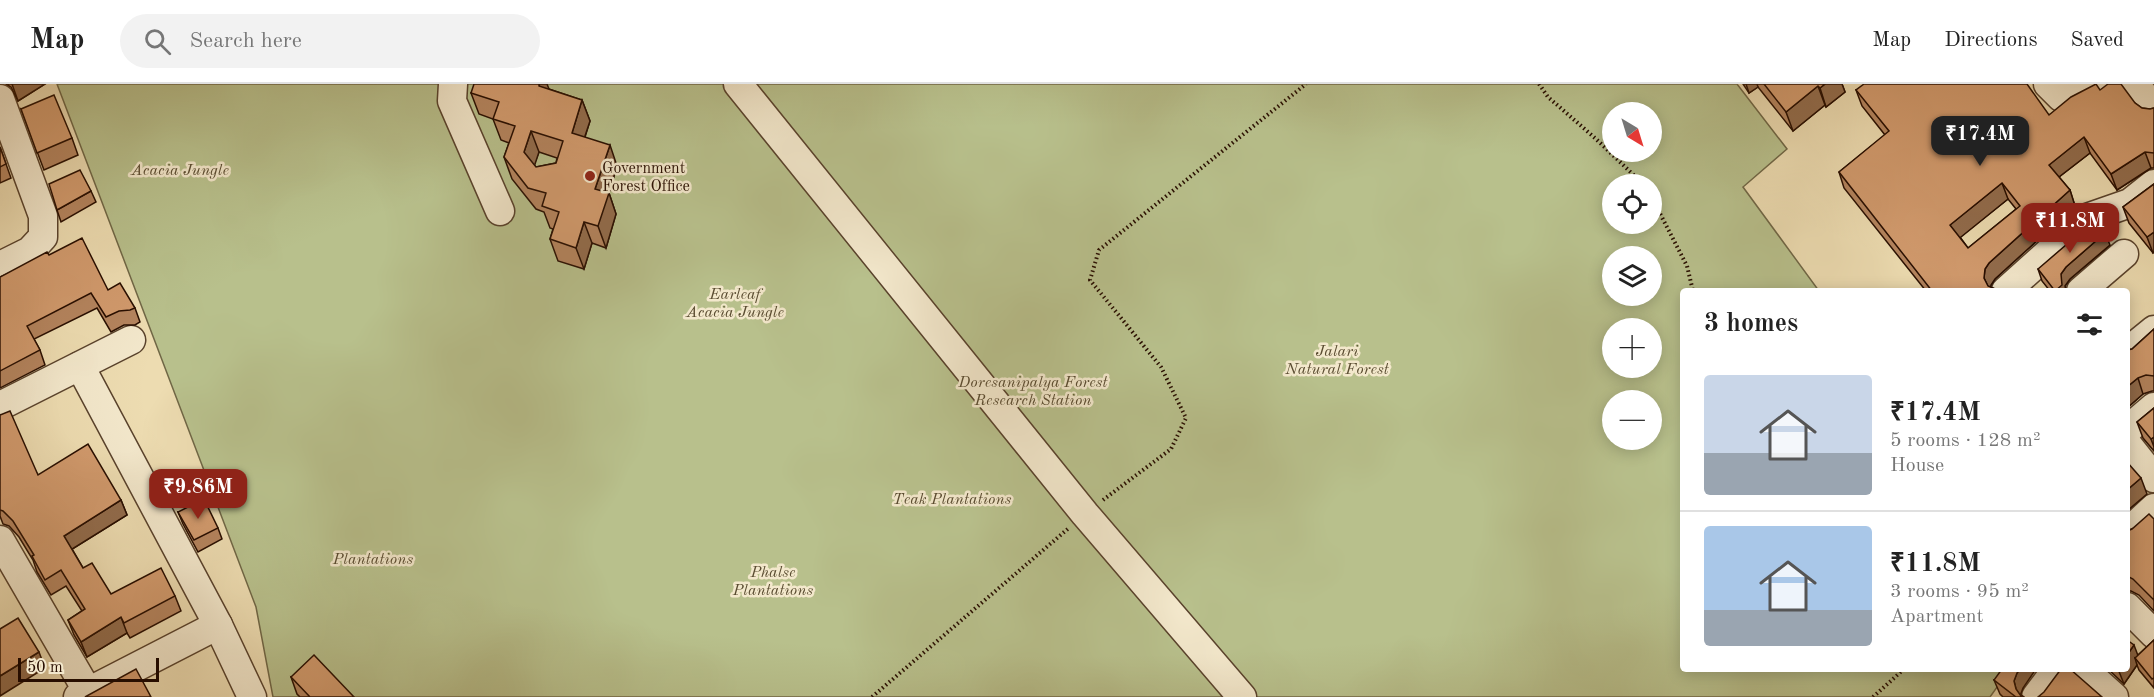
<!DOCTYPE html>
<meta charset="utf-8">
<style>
:root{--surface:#fff;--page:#f2f2f2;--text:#222;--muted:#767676;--line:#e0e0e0;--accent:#8f2418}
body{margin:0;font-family:"Old Standard TT",serif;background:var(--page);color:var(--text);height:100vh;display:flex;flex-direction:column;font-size:22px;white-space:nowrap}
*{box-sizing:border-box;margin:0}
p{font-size:20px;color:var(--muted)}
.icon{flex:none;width:33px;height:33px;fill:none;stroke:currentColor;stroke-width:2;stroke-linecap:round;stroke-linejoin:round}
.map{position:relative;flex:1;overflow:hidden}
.sheet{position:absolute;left:1680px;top:204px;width:450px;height:384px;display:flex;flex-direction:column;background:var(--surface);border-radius:6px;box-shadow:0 3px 15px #0003}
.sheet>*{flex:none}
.needle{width:39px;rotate:142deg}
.fabs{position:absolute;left:1602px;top:18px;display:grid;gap:12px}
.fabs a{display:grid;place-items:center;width:60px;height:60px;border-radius:50%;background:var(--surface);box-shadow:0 3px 15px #0003;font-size:30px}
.scale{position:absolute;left:18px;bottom:15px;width:141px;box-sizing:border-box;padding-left:6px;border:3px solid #280e00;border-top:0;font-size:16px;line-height:21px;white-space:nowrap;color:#280e00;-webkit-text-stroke:4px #f3e8cc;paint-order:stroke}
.price{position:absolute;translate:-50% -51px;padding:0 14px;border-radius:12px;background:var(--accent);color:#fff;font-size:20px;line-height:39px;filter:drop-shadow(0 2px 3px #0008)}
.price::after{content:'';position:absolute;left:50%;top:36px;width:18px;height:14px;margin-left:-9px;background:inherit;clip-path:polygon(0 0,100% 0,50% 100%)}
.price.current{background:#222;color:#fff}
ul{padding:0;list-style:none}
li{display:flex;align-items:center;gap:18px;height:150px;padding:0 24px}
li+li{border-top:2px solid var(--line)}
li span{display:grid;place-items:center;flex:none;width:168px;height:120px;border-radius:6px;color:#555}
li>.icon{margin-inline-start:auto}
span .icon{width:72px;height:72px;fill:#fffc;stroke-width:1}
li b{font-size:26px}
h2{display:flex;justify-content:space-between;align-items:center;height:72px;padding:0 24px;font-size:26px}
header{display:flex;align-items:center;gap:36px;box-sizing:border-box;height:84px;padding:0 30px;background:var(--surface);border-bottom:2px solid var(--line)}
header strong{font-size:28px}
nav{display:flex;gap:33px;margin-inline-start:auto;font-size:21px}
.search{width:420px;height:54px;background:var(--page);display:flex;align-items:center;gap:15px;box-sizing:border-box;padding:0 21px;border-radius:33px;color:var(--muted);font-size:22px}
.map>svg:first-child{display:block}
.green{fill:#b8c08c;stroke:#706746;stroke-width:1.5;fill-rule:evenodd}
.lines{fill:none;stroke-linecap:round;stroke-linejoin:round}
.minor-casing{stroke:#59422c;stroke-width:31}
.path{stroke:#280e00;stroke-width:4;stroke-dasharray:1.5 3;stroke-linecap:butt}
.minor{stroke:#f3e8cc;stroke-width:28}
.wall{fill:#b4845e;stroke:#280e00;stroke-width:1.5;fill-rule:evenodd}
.shaded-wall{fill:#926c4c;stroke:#280e00;stroke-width:1.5}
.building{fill:#d19a6d;stroke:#280e00;stroke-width:1.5;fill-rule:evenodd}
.poi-dot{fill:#8f2418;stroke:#f3e8cc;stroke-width:2}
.labels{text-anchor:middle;stroke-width:5;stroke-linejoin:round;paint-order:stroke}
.poi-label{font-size:16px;fill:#280e00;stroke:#f3e8cc;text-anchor:start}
.park-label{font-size:16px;font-style:italic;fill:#5a4c31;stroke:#f3e8cc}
</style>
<header>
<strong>Map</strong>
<div class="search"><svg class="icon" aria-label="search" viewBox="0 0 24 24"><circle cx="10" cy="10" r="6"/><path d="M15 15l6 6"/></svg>Search here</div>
<nav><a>Map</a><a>Directions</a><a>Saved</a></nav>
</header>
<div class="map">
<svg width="2154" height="613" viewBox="0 0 2154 613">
<rect width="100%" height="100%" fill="#eddcb1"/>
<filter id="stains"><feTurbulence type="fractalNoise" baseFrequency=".00333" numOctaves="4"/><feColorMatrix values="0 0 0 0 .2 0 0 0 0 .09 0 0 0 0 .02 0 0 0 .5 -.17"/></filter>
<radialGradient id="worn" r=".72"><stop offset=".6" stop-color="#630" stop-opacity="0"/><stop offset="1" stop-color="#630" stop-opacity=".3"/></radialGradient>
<path class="green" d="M57 0H1737L1787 65 1743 103 1819 207H1683V585H2010L1990 613H273L256 523ZM1612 28H1652V68H1612ZM1612 100H1652V140H1612ZM1612 172H1652V212H1612ZM1612 244H1652V284H1612ZM1612 316H1652V356H1612Z"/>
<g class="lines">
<defs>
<g id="minor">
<polyline points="453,0 452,17 500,127"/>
<polyline points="738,0 1085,430 1242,613"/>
<polyline points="2048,0 2061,13 2072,14 2097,0"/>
<polyline points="2135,0 2154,25"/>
<polyline points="0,15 43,132 43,153 30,167 0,182"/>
<polyline points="2006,207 2087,134 2130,119 2154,100"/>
<polyline points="2081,207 2124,170"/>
<polyline points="2127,268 2154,246"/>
<polyline points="80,282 218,541 252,613"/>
<polyline points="0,322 131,256"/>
<polyline points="2127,346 2154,323"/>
<polyline points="2127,360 2154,394"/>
<polyline points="2127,449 2154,424"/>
<polyline points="0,456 88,608"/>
<polyline points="2127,523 2154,550"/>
<polyline points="2083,585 2114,613"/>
<polyline points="78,613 218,541"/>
<polyline points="2036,613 2057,585"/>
</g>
</defs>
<use href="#minor" class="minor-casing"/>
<g class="path">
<polyline points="1539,0 1548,13 1595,54 1643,100"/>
<polyline points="1652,114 1687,182 1693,207"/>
<polyline points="1103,416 1171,365 1186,334 1161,283 1090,196 1099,166 1306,0"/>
<polyline points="872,613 1070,443"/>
<polyline points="1873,613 1904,585"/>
</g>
<use href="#minor" class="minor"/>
</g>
<g class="wall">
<polygon points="6,0 45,0 18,17 11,3"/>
<polygon points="1743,0 1842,0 1845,8 1826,23 1825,21 1793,47 1758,3 1749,9"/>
<path d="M549 5 582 16 590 37 585 53 617 82 609 109 616 130 606 164 592 159 584 185 558 177 550 155 553 145 550 144 544 128 536 125 512 95 504 73 509 59 501 56 493 35 479 30 471 9ZM539 68 557 74 556 79 536 83 534 81Z"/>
<path d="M1856 6 2049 31 2100 6 2135 19 2142 24 2150 25 2154 24V84H2151L2117 106 2090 69 2059 93 2070 106 2075 122 1995 195 1991 201 1990 203 2000 207H1926L1844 104 1839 88 1885 51 1862 22ZM2008 115 2016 125 1968 164 1960 153Z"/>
<polygon points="21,25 72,54 78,71 44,86"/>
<polygon points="0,63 11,94 0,99"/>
<polygon points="2154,100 2154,168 2153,169 2129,139 2123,123"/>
<polygon points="91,107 96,118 61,138 57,126"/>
<polygon points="2110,161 2070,195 2065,202 2066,207 2050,207 2042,197 2038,185"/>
<polygon points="49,171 108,206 135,224 140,238 135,241 124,241 111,248 97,224 34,255 40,266 45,281 0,304 0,193"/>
<polygon points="2154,245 2154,307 2152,307 2143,310 2127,324 2127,266 2132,265"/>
<polygon points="2154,324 2154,367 2143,354 2137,338"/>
<polygon points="0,331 38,391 121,416 127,431 72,465 83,484 111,510 175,512 181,527 130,554 127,549 87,573 74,551 68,536 82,527 66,502 51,511 37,488 33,476 19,453 9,442 3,440 0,432"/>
<polygon points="178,428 218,444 222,455 198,468 183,440"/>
<polygon points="2154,435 2154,527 2139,511 2131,507 2127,507 2127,447"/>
<polygon points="2154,556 2154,604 2139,586 2137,581 2124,600 2108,585 2127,585 2138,571"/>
<polygon points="291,593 354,613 300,613 297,610"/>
<polygon points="1994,596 2023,604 2020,610 2024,613 2003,613 2000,610"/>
</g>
<g class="shaded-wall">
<polygon points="12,0 45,0 18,17"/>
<polygon points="539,0 547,0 551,10 539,2"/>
<polygon points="1746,0 1757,0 1758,3 1749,9"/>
<polygon points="1825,0 1842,0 1845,8 1826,23 1820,4"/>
<polygon points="1818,2 1825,21 1793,47 1786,28"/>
<polygon points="582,16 590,37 579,70 572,49"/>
<polygon points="531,47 539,68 532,89 524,68"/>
<polygon points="2084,53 2090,69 2055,96 2049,81"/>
<polygon points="610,61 617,82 609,109 616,130 606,164 598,142 595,105"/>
<polygon points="2145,68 2151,84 2117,106 2111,90"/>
<polygon points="2002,99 2008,115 1956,157 1950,141"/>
<polygon points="2070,106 2075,122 1995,195 1991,201 1990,207 1984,194 1985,185 1989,179"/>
<polygon points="584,138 592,159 584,185 576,164"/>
<polygon points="2154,148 2154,168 2153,169 2147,153"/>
<polygon points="2105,149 2110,161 2070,195 2065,202 2066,207 2055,207 2061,190 2066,183"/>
<polygon points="2138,294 2143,310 2127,324 2127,303"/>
<polygon points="2154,353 2154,363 2151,355"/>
<polygon points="2141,394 2147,410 2127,427 2127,406"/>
<polygon points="121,416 127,431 69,467 64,452"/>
<polygon points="121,533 127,549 87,573 81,558"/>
<polygon points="2134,561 2140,577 2135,574 2137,581 2124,600 2118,585 2127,585 2127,571"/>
<polygon points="39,568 45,584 0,612 0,592"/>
<polygon points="2020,585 2036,585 2023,604 2020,612 2016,605 2014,597 2017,589"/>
</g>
<g class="building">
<path d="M474 0H539V2L582 16 572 49 610 61 595 105 609 109 598 142 584 138 576 164 550 155 559 128 542 122 546 109 528 104 504 73 515 42 493 35 499 18 471 9ZM531 47 563 57 556 79 536 83 524 68Z"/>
<polygon points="1764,0 1825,0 1820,4 1818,2 1786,28"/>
<path d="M1864 0H2027L2049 31 2071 13 2096 0 2100 6 2108 0H2121L2135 19 2142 24 2150 25 2154 24V69L2145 68 2111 90 2084 53 2049 81 2070 106 1989 179 1985 185 1984 194 1988 202 2000 207H1932L1839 88 1889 47 1856 6ZM2002 99 2020 122 1968 164 1950 141Z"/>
<polygon points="54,11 72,54 37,69 21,25"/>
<polygon points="0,63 6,80 0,83"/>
<polygon points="80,86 91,107 57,126 49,100"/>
<polygon points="2154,100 2154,148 2147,153 2123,123"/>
<polygon points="2095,136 2105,149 2066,183 2061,190 2062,201 2055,207 2038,185"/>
<polygon points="82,154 108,206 120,199 135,224 130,226 119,227 106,233 91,209 27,242 40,266 0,287 0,193 47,168 49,171"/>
<polygon points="2154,245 2154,292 2146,291 2138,294 2127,303 2127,266 2132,265"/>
<polygon points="2154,324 2154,353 2151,355 2137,338"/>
<polygon points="10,327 38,391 88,360 121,416 64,452 83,484 92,479 111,510 161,484 175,512 124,539 121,533 81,558 68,536 85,525 61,486 45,496 32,472 34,471 13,437 3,427 0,426 0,331"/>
<polygon points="2127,378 2141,394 2127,406"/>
<polygon points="204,415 218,444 194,456 178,428"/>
<polygon points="2149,430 2154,435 2154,516 2133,495 2127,492 2127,447 2132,445"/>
<polygon points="18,534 39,568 0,592 0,545"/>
<polygon points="2127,556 2134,561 2127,571"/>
<polygon points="2154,556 2154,594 2152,595 2135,574"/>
<polygon points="314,571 354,613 310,613 291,593"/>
<polygon points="136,585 151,613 85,613"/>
<polygon points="2002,585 2020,585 2017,589 2014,597 2016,605 2021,612 2024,613 2016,613 1994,596"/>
<polygon points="2061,585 2070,585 2102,613 2038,613 2044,608"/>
</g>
<circle class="poi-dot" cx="590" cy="92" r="6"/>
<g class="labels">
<g class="poi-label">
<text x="602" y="89">Government<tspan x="602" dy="18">Forest Office</tspan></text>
</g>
<g class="park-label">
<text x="180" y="91">Acacia Jungle</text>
<text x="735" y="215">Earleaf<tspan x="735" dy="18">Acacia Jungle</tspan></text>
<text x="1337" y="272">Jalari<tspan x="1337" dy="18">Natural Forest</tspan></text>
<text x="1033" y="303">Doresanipalya Forest<tspan x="1033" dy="18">Research Station</tspan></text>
<text x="952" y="420">Teak Plantations</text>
<text x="373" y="480">Plantations</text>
<text x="773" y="493">Phalse<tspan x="773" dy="18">Plantations</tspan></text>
</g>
</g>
<rect width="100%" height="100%" filter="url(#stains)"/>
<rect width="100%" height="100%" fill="url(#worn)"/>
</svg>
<div class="fabs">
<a><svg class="needle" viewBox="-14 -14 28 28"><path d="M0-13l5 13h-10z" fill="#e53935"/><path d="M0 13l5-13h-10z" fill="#767676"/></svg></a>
<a><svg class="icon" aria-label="locate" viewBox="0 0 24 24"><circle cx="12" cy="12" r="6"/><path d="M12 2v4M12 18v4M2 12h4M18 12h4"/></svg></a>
<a><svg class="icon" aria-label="layers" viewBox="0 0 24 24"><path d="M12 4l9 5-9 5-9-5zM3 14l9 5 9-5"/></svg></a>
<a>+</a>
<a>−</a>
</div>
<div class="scale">50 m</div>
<b class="price current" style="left:1980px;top:83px">₹17.4M</b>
<b class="price" style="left:2070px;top:170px">₹11.8M</b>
<b class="price" style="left:198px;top:436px">₹9.86M</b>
<section class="sheet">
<h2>3 homes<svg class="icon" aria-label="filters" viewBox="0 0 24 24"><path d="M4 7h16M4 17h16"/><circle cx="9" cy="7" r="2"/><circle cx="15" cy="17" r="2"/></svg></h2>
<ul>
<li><span style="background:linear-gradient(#c9d6e8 65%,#9aa5b1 0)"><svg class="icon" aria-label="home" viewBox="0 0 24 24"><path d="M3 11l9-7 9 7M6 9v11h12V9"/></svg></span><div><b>₹17.4M</b><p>5 rooms · 128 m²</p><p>House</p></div></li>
<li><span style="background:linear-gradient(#a9c7e8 70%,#9aa5b1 0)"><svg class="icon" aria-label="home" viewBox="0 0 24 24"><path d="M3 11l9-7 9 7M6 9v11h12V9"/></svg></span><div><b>₹11.8M</b><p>3 rooms · 95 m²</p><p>Apartment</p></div></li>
</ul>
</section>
</div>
